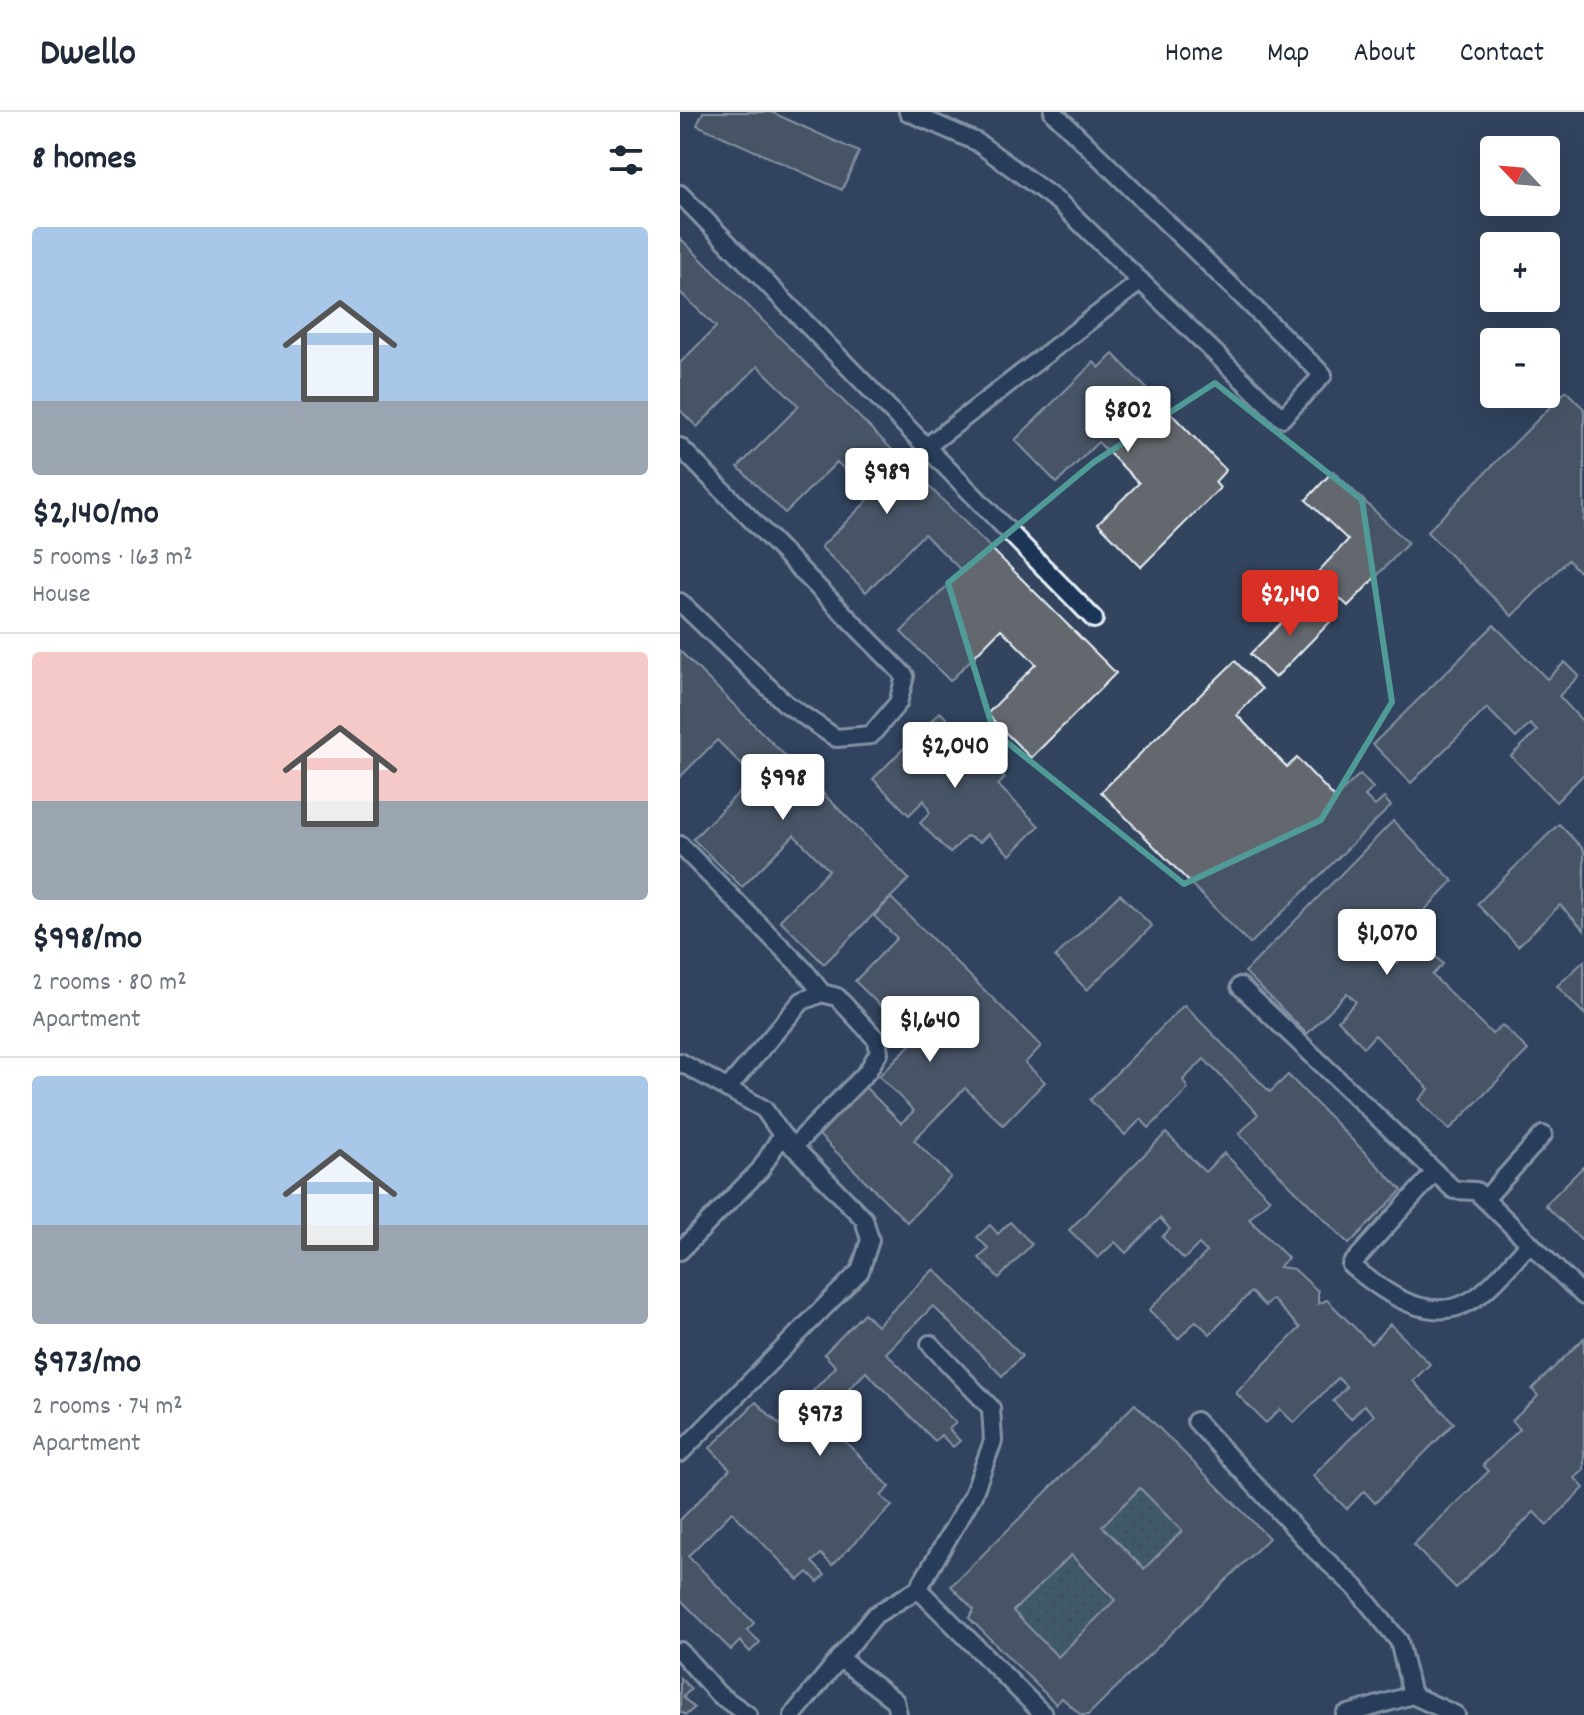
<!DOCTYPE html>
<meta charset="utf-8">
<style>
:root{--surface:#fff;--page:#f2f2f3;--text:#1f2937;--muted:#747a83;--line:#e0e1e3;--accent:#d93025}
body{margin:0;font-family:Dekko,sans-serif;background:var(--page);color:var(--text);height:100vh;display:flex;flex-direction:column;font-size:30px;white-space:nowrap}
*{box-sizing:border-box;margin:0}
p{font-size:26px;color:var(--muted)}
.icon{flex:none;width:44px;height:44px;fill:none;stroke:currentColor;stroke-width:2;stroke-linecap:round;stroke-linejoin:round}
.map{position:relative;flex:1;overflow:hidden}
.panel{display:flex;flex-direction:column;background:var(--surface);width:680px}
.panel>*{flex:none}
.needle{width:52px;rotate:296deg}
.buttons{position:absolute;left:800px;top:24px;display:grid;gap:16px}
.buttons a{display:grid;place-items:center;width:80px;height:80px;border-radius:8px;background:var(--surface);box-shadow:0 8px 32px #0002;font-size:40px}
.price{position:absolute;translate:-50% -68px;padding:0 18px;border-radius:8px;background:#fff;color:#222;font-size:26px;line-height:52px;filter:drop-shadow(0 2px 4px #0008)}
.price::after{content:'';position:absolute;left:50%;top:48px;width:24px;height:18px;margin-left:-12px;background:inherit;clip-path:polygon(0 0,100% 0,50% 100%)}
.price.current{background:var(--accent);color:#fff}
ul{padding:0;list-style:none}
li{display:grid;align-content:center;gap:16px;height:424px;padding:0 32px}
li+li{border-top:2px solid var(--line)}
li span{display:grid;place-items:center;height:248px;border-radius:8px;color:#555}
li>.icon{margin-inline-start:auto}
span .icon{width:144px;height:144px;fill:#fffc;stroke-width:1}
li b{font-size:34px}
h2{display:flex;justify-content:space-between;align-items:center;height:96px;padding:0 32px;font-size:34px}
header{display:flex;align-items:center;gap:48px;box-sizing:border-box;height:112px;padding:0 40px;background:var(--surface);border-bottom:2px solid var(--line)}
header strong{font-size:38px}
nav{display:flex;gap:44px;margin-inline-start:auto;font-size:28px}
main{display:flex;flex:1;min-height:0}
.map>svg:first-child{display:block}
.grass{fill:url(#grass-dots);stroke:#9eb2b5;stroke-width:2}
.building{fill:#63676e;stroke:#e8f1f8;stroke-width:2;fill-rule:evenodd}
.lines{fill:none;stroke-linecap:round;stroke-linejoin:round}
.service-casing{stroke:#e8f1f8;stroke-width:22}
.service{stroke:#1d3557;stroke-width:16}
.marked{fill:none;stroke:#509b97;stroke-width:6;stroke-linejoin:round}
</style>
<header>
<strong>Dwello</strong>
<nav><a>Home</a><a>Map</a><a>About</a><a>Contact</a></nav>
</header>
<main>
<section class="panel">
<h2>8 homes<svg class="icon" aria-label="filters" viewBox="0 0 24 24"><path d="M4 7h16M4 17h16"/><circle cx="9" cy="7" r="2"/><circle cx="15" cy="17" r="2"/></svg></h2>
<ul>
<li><span style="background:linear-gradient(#a9c7e8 70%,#9aa5b1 0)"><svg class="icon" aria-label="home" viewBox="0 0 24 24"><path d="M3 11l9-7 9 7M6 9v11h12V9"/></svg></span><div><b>$2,140/mo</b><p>5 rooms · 163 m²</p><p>House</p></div></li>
<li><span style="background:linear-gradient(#f6c9c9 60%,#9aa5b1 0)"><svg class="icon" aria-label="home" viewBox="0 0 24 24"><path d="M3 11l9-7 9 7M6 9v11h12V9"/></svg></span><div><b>$998/mo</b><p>2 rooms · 80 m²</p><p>Apartment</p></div></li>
<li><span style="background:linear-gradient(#a9c7e8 60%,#9aa5b1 0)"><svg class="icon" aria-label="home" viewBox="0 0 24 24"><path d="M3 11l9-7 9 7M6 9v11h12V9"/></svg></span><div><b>$973/mo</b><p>2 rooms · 74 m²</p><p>Apartment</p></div></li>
</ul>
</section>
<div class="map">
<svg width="904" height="1603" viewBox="0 0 904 1603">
<defs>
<pattern id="grass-dots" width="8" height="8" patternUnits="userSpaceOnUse" patternTransform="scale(2)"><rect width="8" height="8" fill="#537372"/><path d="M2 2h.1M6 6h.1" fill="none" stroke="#4c5b5c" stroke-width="1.8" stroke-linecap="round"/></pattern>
</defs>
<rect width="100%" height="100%" fill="#32445e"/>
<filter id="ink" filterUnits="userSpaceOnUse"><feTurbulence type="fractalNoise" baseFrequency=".0125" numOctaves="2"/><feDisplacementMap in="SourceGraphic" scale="16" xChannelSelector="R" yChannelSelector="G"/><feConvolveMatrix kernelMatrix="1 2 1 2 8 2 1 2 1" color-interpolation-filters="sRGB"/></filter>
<g filter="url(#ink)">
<g class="grass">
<polygon points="460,1376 502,1419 464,1457 422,1414"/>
<polygon points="391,1443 435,1488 378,1545 333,1499"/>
</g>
<g class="building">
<polygon points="23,0 91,0 179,40 162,78 17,13"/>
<polygon points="0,126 436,561 351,646 307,602 356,552 321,517 270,569 221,520 282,459 244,422 186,480 141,435 192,384 157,350 105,401 58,355 119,294 78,254 17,315 0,298 0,251 36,215 0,180"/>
<polygon points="433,242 546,358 535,370 540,376 461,455 418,411 459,371 418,330 377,371 335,328 414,250 419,256"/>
<polygon points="886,279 904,297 904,465 888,448 832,504 747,420"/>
<polygon points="653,359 728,431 668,494 635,463 668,428 626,388"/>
<polygon points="626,486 650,510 595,566 570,542"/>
<polygon points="814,513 867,567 885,550 899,564 879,584 904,611 904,662 876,690 831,644 857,619 850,612 836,626 807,596 731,671 693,632"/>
<polygon points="0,539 229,767 144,852 100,808 149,758 114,723 62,775 13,727 74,665 37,628 0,665"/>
<polygon points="555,549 582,577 557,603 607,655 617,646 655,686 680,662 693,676 685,684 695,694 704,686 711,694 570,832 421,680"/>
<polygon points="260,600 325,666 318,673 359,714 330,743 308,722 300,730 287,724 270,741 240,711 250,701 244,688 229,703 193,667"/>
<polygon points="713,709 773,769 705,839 717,851 739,828 763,852 752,863 812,922 822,913 848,938 769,1018 739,988 749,977 695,923 684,935 658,908 676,890 667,881 627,922 565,860"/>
<polygon points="879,712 904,738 904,818 880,793 838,834 797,792"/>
<polygon points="440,782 472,814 407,878 375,845"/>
<polygon points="211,786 361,934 345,951 365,970 323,1013 285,976 234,1028 271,1065 227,1110 139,1023 185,975 221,1011 234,999 199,964 235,928 175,869 217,826 194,804"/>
<polygon points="904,849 904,902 877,874"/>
<polygon points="504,893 590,980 608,963 722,1078 669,1132 559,1022 578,1002 524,947 503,968 508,977 469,1016 461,1007 445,1023 410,988"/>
<polygon points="486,1021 525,1060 544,1041 590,1087 569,1107 608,1146 599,1155 614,1157 638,1179 638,1192 647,1188 691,1232 710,1212 750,1252 733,1269 774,1311 695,1391 684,1379 667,1397 633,1364 694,1303 684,1293 671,1307 653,1289 667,1275 658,1266 614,1311 600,1297 586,1311 556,1281 620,1216 592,1187 585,1194 571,1180 530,1222 516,1209 498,1227 469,1198 527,1140 519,1132 504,1147 482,1125 490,1117 480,1106 446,1141 435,1130 418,1146 389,1118"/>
<polygon points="904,1054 904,1131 865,1093"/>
<polygon points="330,1110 352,1132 319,1166 299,1146 309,1137 297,1125 310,1113 318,1122"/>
<polygon points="254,1157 342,1244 322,1264 253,1194 206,1241 276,1311 269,1317 280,1329 273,1335 261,1323 255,1329 186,1260 141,1305 210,1375 201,1384 212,1394 152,1453 141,1442 132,1450 145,1463 138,1470 128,1460 119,1468 52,1400 8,1444 74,1511 67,1518 80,1530 70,1540 60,1529 51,1538 0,1487 0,1408 50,1357 30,1336 76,1290 100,1313 156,1255 144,1242 184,1201 197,1214"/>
<polygon points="904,1226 904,1358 895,1366 904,1376 867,1413 854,1400 776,1476 733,1433 809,1359 803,1353 840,1317 832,1309 858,1284 852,1277"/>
<path d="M455 1292 589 1426 408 1603H401L382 1586 376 1592 289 1506 294 1498 271 1474ZM460 1376 502 1419 464 1457 422 1414ZM391 1443 435 1488 378 1545 333 1499Z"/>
<polygon points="0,1566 11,1577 3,1585 14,1596 6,1603 0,1600"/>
</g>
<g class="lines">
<defs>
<g id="service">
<polyline points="228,0 297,30 380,91 602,306 643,263 373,0"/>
<polyline points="0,82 414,507"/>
<polyline points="0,335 225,564 218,591 191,623 156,626 105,591 0,490"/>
<polyline points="246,335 461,169"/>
<polyline points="0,733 124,858 142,881"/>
<polyline points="560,874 774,1078 796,1079 904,1184"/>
<polyline points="0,950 84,997 102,1023 184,1107 190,1128 180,1159 0,1341"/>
<polyline points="47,977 122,889 142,881 157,885 197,928 199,940 187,960 113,1035"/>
<path d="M755 1060 671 1153C705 1182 754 1217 798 1184 817 1170 833 1149 850 1131"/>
<polyline points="805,1087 863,1023"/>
<polyline points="0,1139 80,1058 102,1023"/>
<polyline points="516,1309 636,1439 675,1475 719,1529 732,1583"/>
<polyline points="238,1477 293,1383 313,1329 311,1296 250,1232"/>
<polyline points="0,1539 38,1582 68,1603"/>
<polyline points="159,1546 215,1589 218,1603"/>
<polyline points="113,1603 195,1503 238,1477 364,1603"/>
<polyline points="665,1603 732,1583 776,1603"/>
</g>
</defs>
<use href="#service" class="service-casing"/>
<use href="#service" class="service"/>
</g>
</g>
<path d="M0 0H904V1603H0ZM535 271 682 388 712 590 641 708 504 772 314 620 268 471 414 350Z" fill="#32445e" fill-opacity=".55" fill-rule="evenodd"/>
<path class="marked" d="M535 271 682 388 712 590 641 708 504 772 314 620 268 471 414 350Z"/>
</svg>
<div class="buttons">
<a><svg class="needle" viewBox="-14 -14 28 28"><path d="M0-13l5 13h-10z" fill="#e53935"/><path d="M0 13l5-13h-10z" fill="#747a83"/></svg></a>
<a>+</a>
<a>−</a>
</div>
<b class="price" style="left:448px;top:342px">$802</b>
<b class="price" style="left:207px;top:404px">$989</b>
<b class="price current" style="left:610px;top:526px">$2,140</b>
<b class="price" style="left:275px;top:678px">$2,040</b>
<b class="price" style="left:103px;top:710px">$998</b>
<b class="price" style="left:707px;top:865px">$1,070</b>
<b class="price" style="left:250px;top:952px">$1,640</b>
<b class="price" style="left:140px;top:1346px">$973</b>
</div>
</main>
